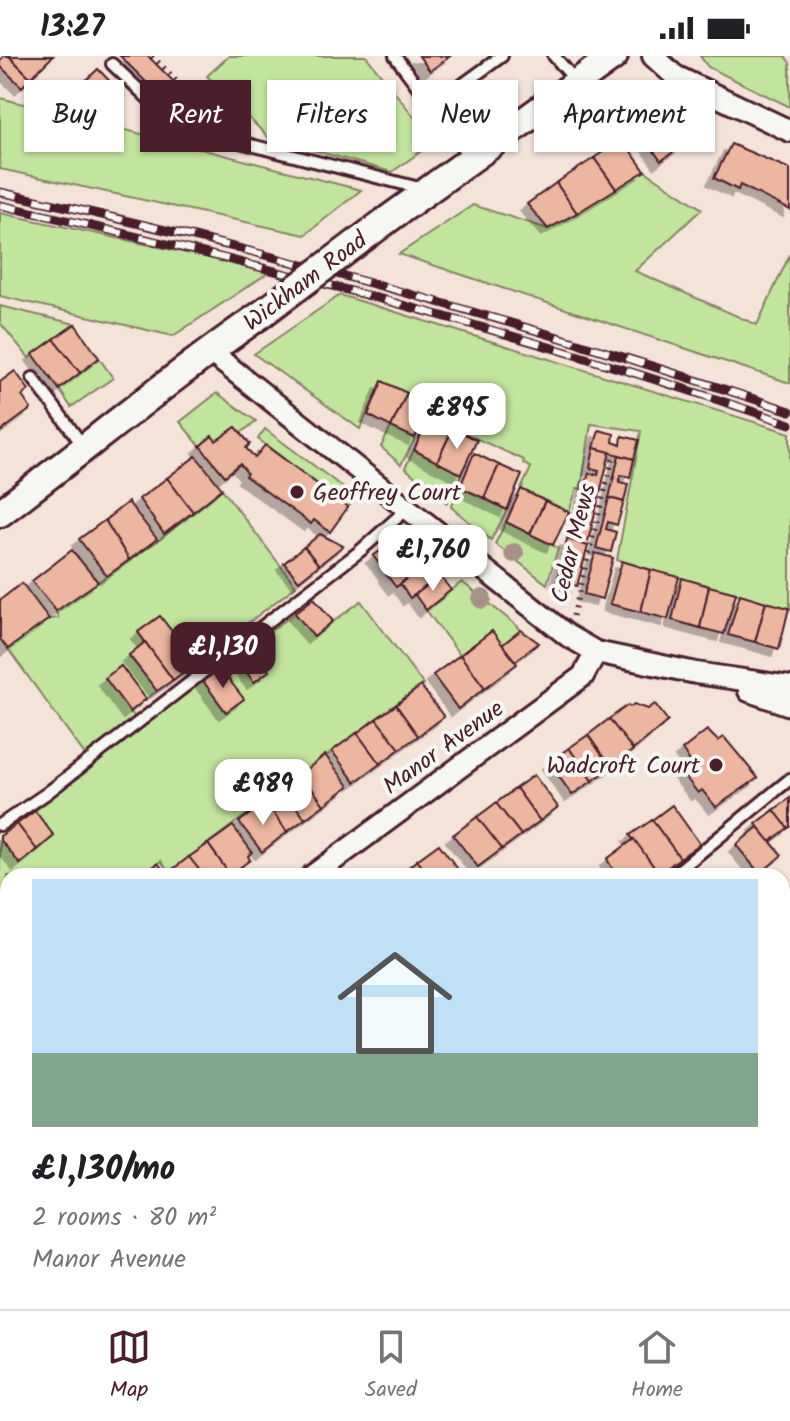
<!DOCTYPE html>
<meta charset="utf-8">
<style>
:root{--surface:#fff;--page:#f2f2f2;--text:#202124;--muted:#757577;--line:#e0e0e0;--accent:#4a1f2b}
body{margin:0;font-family:Kalam,sans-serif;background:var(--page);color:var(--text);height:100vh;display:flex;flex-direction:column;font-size:30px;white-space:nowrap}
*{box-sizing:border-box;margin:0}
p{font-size:26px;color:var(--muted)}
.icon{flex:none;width:44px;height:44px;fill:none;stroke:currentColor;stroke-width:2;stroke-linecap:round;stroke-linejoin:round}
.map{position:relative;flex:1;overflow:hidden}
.side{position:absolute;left:0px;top:812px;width:790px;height:442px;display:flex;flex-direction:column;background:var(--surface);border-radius:24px 24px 0 0;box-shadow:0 2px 6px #0004}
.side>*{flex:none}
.hud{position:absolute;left:24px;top:24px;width:742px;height:72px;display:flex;gap:16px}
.price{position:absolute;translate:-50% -68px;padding:0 18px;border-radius:16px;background:#fff;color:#222;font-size:26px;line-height:52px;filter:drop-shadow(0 2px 4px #0008)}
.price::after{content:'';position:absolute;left:50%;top:48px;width:24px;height:18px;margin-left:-12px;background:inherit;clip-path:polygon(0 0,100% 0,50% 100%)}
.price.on{background:var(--accent);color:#fff}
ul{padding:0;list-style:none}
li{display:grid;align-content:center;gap:16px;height:424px;padding:0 32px}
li+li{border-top:2px solid var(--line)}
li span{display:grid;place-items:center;height:248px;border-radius:0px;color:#555}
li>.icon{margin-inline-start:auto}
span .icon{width:144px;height:144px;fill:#fffc;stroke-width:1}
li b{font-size:34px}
.tag{padding:0 28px;border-radius:0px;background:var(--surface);box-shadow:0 2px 6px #0004;font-size:28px;line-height:72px}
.tag.on{background:var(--accent);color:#fff}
.status{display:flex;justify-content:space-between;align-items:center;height:56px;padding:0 40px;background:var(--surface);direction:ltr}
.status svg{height:22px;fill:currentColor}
.tabs{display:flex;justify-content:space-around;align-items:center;height:112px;border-top:2px solid var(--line);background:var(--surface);font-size:22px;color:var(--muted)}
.tabs a{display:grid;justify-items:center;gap:4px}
.tabs .on{color:var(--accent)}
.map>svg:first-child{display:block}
.green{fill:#c2e59e;stroke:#868264;stroke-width:2;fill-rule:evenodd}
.building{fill:#ecb6a0;stroke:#4a1f2b;stroke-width:2;filter:url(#shadow)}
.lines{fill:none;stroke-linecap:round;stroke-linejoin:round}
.service-casing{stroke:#4a1f2b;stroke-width:16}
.minor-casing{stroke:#4a1f2b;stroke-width:26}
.tertiary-casing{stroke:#4a1f2b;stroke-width:32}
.path{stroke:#4a1f2b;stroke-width:5;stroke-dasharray:2 6;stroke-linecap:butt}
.service{stroke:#f6f6f2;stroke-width:10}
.minor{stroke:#f6f6f2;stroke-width:20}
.tertiary{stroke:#f6f6f2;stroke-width:26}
.rail-casing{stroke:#4a1f2b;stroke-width:9}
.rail{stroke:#f6f6f2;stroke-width:6;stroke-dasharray:18;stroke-linecap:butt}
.tertiary-bridge-casing{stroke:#4a1f2b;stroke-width:32;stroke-linecap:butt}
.tertiary-bridge{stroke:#f6f6f2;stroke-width:26}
.tree{fill:#a79289}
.poi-dot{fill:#4a1f2b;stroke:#f6f6f2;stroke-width:3}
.labels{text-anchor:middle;stroke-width:8;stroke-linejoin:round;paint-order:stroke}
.street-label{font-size:24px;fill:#4a1f2b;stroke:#f6f6f2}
.poi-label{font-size:24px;fill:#4a1f2b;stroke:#f6f6f2;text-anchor:start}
</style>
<div class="status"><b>13:27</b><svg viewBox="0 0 49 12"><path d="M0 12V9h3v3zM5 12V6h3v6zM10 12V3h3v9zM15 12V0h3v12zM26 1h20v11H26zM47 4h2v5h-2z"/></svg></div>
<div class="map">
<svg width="790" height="1253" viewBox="0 0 790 1253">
<defs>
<filter id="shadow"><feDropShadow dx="-7" dy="7" stdDeviation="0" flood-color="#0004"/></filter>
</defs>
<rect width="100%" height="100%" fill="#f3e3d9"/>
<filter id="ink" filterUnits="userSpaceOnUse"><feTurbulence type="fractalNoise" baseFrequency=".0125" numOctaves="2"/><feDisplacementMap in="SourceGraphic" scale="16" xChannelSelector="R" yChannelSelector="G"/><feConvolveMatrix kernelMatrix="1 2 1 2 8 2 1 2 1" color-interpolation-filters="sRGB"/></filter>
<g filter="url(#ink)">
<g class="green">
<path d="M229 0H366L434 86 392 116 269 82 207 20ZM370 29 384 48 366 61 374 73 329 59Z"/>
<polygon points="700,0 785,0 790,7 790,51 708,11"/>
<polygon points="0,42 361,134 305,179 0,113"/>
<polygon points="645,115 702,153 635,215 757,269 790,198 790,327 399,198 473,149 548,173"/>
<polygon points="0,157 271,215 173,280 0,240"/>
<polygon points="340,239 790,377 790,553 617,504 641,375 591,368 581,433 577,432 569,456 521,433 531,412 523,407 524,404 429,361 429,348 382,326 360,373 254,298"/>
<polygon points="0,250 75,268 29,302 0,267"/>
<polygon points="99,302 113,322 71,351 59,333"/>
<polygon points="217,337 256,365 241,377 235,371 216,385 212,380 200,390 180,366"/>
<polygon points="391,371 415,382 401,409 381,391"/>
<polygon points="265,373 357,442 348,451 258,383"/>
<polygon points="414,394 461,418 447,447 405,412"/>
<polygon points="460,431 507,454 491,484 451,451"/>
<polygon points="222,433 296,530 196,607 160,560 138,576 145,586 129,600 157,635 146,643 121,610 105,622 137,664 86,700 8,593 49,563 58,562 56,555 162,482"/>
<polygon points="506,466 558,492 547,528 495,488"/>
<polygon points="462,526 516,569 521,574 502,589 492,575 460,599 426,554"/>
<polygon points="361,545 423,628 169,816 161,805 142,820 8,820 8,935 0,941 0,783 20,808 54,780 35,755 203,625 226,656 243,643 220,612 235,601 254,626 269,614 251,590 295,557 314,580"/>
</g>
<g class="building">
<polygon points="4,0 9,0 31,22 22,31 0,10 0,4"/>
<polygon points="9,0 53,0 31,22"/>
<polygon points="120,0 148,0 178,30 164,44"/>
<polygon points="419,0 450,0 430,15"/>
<polygon points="98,13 124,40 108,55 82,28"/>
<polygon points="370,29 384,48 366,61 375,73 351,89 329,59"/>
<polygon points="684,48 703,74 661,105 637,72 656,58 660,64"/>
<polygon points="622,83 645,115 616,133 594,102"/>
<polygon points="731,88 790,113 790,154 740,129 738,134 714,122"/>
<polygon points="594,102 616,133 577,157 556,127"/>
<polygon points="556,127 577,157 548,173 527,148"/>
<polygon points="75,268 99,302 80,317 54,283"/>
<polygon points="54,283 80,317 59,333 33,298"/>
<polygon points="15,315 29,334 22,340 31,353 0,376 0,326"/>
<polygon points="382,325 407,337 391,371 368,359"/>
<polygon points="407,337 429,348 415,382 391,371"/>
<polygon points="429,361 453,372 437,406 414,394"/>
<polygon points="236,371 250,388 246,392 255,402 265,389 348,451 330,476 314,464 311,468 245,420 247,417 240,408 225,420 200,390 212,380 216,385"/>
<polygon points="453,372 477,384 461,418 437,406"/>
<polygon points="599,374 614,378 613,386 621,389 622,380 639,384 634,403 594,392"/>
<polygon points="594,392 610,396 600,437 584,434 589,417 598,419 599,414 590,412"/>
<polygon points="474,397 499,409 484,442 460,431"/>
<polygon points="619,399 634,403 630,421 621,419 619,426 628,428 624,446 609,442"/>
<polygon points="196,400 222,433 193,456 167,422"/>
<polygon points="499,409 522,419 507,454 484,442"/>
<polygon points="167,422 193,456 164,478 139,443"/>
<polygon points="521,433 545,445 530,478 506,466"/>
<polygon points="584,434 600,437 588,485 573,481 578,459 587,461 589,457 579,454"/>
<polygon points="609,442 624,446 617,469 608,466 606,473 616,476 611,496 596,492"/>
<polygon points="545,445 569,456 553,489 530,478"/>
<polygon points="128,446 157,483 129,504 105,464"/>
<polygon points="105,464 129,504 107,520 79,483"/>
<polygon points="320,478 343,490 319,509 304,491"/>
<polygon points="397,483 409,499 386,516 373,500"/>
<polygon points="567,483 588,490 577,530 557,524"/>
<polygon points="304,491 319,509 299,525 284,507"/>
<polygon points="72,494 98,526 56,555 32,525"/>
<polygon points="595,497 613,502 602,543 584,538"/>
<polygon points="412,498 422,511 396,531 386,518"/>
<polygon points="622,505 651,514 641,556 610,548"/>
<polygon points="426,508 437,522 410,542 400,528"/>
<polygon points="651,514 679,521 668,563 641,556"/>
<polygon points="440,520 451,534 426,554 415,539"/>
<polygon points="682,522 709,530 700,572 672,564"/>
<polygon points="22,527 49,563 8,593 0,583 0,544"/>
<polygon points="709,530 736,537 724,578 700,572"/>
<polygon points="740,538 766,546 755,586 728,579"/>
<polygon points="314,542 333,565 314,581 295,557"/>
<polygon points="766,546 789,552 779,593 755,586"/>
<polygon points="160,560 196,607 173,624 138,576"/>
<polygon points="521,574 539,587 515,605 502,589"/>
<polygon points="492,575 517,608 485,632 460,599"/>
<polygon points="145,586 173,624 157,635 129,599"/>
<polygon points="251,590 269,615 254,626 235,601"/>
<polygon points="460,599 485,632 458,653 433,619"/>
<polygon points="121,610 146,643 130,656 105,622"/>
<polygon points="220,612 244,643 226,656 203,625"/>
<polygon points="421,630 444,661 418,680 396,649"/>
<polygon points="634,648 648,653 655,648 668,665 633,694 609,663 628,649 630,651"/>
<polygon points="396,649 418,680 400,693 376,663"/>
<polygon points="376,663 400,693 380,708 357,677"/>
<polygon points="609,663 633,694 611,712 588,679"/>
<polygon points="707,674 718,685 724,681 758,722 716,751 702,734 698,737 679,713 690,705 682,694"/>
<polygon points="357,677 380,708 355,726 332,695"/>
<polygon points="588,679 611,712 592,725 569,692"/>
<polygon points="569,692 592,725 572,739 549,706"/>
<polygon points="325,699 349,730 324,749 301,718"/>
<polygon points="301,718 324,749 305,763 283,733"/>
<polygon points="534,719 558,751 540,765 516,732"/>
<polygon points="516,732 540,765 521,779 496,747"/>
<polygon points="283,733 305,763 287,776 266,746"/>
<polygon points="790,742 790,771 788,772 774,754"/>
<polygon points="266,746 287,776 262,796 239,766"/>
<polygon points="496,747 521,779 502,793 477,761"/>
<polygon points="672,749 700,788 680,802 652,764"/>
<polygon points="774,754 788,772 770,786 756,768"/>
<polygon points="35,755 54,780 37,794 17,768"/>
<polygon points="477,761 502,793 478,811 453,779"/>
<polygon points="652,764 680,802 659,818 630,779"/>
<polygon points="17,768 37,794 20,808 0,783 0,780"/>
<polygon points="233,770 252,796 248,800 250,804 230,819 208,788"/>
<polygon points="758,771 782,799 760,818 736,789"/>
<polygon points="634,783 659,818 656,820 618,820 612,812 607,803"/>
<polygon points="208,788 230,819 228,820 204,820 189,801"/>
<polygon points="439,788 463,820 429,820 417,804"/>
<polygon points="189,801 204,820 173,820 169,816"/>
<polygon points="417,804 429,820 402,820 400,818"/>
<polygon points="158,807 168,820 142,820"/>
<polygon points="787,882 790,886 790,917 782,908 782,887"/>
<polygon points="1,941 8,951 6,985 0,977"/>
<polygon points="784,1065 790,1072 789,1105 782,1096 782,1067"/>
<polygon points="0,1122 8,1132 8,1157 0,1163"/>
<polygon points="788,1222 790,1247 784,1253 771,1253 765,1246 782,1246 782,1228"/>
<polygon points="97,1246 166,1246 169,1250 165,1253 88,1253"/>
<polygon points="213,1246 248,1246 256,1253 220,1253"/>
<polygon points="248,1246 282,1246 289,1253 256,1253"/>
<polygon points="378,1246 409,1246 416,1253 380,1253 376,1248"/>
<polygon points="574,1246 601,1246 608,1253 581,1253"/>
</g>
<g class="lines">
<defs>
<g id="service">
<polyline points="395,0 470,101"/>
<polyline points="554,0 576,25"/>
<polyline points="112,8 177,70 423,133"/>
<polyline points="441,62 444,42 502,0"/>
<polyline points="33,322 84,391"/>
<polyline points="0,769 47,737 360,495 407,453"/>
<polyline points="672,820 790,723"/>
<polyline points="188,1253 194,1246"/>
</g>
<g id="minor">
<polyline points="653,0 675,20 790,75"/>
<polyline points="209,295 568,580 596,596 696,617 790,631"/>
<polyline points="749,635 790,649"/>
<polyline points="312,820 583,620 596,596"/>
<polyline points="782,1007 790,1001"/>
<polyline points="0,1050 8,1044"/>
<polyline points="500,1253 506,1246"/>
</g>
<g id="tertiary">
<polyline points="387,164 614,0"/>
<path d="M0 457C88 391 172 320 262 258"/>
</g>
</defs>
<use href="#service" class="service-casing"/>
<use href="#minor" class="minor-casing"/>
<use href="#tertiary" class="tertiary-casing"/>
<g class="path">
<polyline points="152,0 194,41 186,55"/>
<polyline points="573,560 613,402"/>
</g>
<use href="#service" class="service"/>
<use href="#minor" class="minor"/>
<use href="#tertiary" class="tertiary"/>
<defs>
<g id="rail">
<path d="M0 136C268 194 530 268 790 355"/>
<path d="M0 149C267 209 531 279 790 368"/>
</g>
</defs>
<use href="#rail" class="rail-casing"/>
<use href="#rail" class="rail"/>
<defs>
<polyline id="tertiary-bridge" points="262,258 387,164"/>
</defs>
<use href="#tertiary-bridge" class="tertiary-bridge-casing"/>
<use href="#tertiary-bridge" class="tertiary-bridge"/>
</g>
<g class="tree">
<circle cx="514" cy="497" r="10"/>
<circle cx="482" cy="543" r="10"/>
</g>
</g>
<g class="poi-dot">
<circle cx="297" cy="436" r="8"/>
<circle cx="716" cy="709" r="8"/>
</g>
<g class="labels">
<g class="street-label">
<text transform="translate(305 225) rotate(-37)" y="8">Wickham Road</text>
<text transform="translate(573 487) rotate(-76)" y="8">Cedar Mews</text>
<text transform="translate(443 691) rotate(-36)" y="8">Manor Avenue</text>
</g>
<g class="poi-label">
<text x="313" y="444">Geoffrey Court</text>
<text x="700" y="717" text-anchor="end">Wadcroft Court</text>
</g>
</g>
</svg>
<b class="price" style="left:457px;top:395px">£895</b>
<b class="price" style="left:433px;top:537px">£1,760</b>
<b class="price on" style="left:223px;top:634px">£1,130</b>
<b class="price" style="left:263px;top:771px">£989</b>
<div class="hud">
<a class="tag">Buy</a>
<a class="tag on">Rent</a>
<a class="tag">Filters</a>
<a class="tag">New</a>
<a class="tag">Apartment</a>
</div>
<section class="side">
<ul>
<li><span style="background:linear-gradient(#bfe0f5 70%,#7fa58c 0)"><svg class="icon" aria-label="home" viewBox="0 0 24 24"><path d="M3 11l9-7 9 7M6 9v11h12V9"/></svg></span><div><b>£1,130/mo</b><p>2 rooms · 80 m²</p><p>Manor Avenue</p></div></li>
</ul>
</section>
</div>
<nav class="tabs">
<a class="on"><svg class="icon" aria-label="map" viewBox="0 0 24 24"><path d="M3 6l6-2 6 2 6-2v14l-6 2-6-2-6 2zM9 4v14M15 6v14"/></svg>Map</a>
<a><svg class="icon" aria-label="saved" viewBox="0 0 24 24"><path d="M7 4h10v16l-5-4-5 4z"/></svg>Saved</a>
<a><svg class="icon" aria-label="home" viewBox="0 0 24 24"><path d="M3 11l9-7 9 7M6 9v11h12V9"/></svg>Home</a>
</nav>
